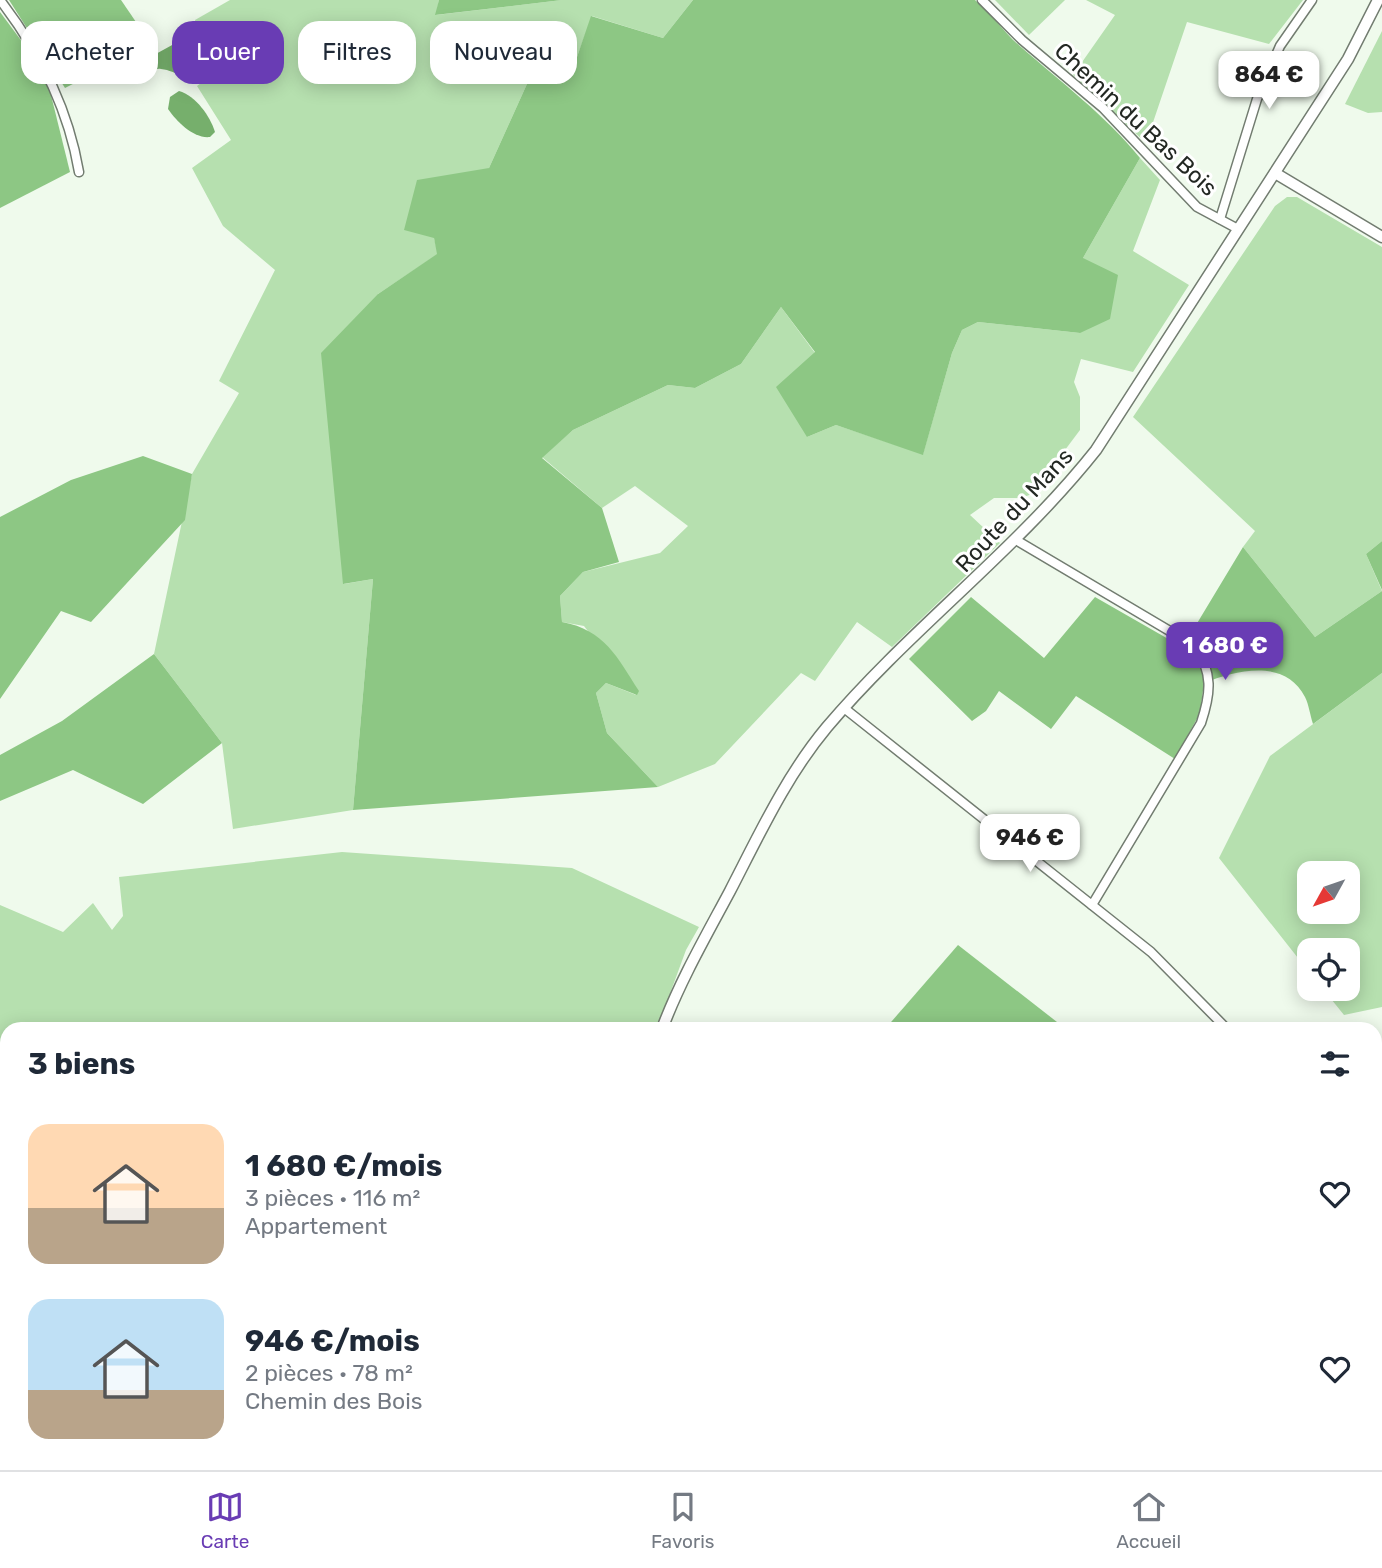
<!DOCTYPE html>
<html lang="fr">
<meta charset="utf-8">
<style>
:root{--surface:#fff;--page:#f6f6f7;--text:#1f2937;--muted:#747a83;--line:#e0e1e3;--accent:#693cb4}
body{margin:0;font-family:Rubik,sans-serif;background:var(--page);color:var(--text);height:100vh;display:flex;flex-direction:column;font-size:26px;white-space:nowrap}
*{box-sizing:border-box;margin:0}
p{font-size:23px;color:var(--muted)}
.icon{flex:none;width:38px;height:38px;fill:none;stroke:currentColor;stroke-width:2;stroke-linecap:round;stroke-linejoin:round}
.map{position:relative;flex:1;overflow:hidden}
.sheet{position:absolute;left:0px;top:1022px;width:1382px;height:448px;display:flex;flex-direction:column;background:var(--surface);border-radius:21px 21px 0 0;box-shadow:0 4px 18px #0003}
.sheet>*{flex:none}
.banner{position:absolute;left:21px;top:21px;width:700px;height:63px;display:flex;gap:14px}
.needle{width:46px;rotate:230deg}
.fabs{position:absolute;left:1297px;top:861px;display:grid;gap:14px}
.fabs a{display:grid;place-items:center;width:63px;height:63px;border-radius:14px;background:var(--surface);box-shadow:0 4px 18px #0003;font-size:35px}
.price{position:absolute;translate:-50% -60px;padding:0 16px;border-radius:14px;background:#fff;color:#222;font-size:23px;line-height:46px;filter:drop-shadow(0 2px 4px #0008)}
.price::after{content:'';position:absolute;left:50%;top:42px;width:21px;height:16px;margin-left:-10px;background:inherit;clip-path:polygon(0 0,100% 0,50% 100%)}
.price.active{background:var(--accent);color:#fff}
ul{padding:0;list-style:none}
li{display:flex;align-items:center;gap:21px;height:175px;padding:0 28px}
li span{display:grid;place-items:center;flex:none;width:196px;height:140px;border-radius:21px;color:#555}
li>.icon{margin-inline-start:auto}
span .icon{width:84px;height:84px;fill:#fffc;stroke-width:1}
li b{font-size:30px}
h2{display:flex;justify-content:space-between;align-items:center;height:84px;padding:0 28px;font-size:30px}
.pill{padding:0 24px;border-radius:21px;background:var(--surface);box-shadow:0 4px 18px #0003;font-size:24px;line-height:63px}
.pill.active{background:var(--accent);color:#fff}
.menu{display:flex;justify-content:space-around;align-items:center;height:98px;border-top:2px solid var(--line);background:var(--surface);font-size:19px;color:var(--muted)}
.menu a{display:grid;justify-items:center;gap:4px}
.menu .active{color:var(--accent)}
.map>svg:first-child{display:block}
.green{fill:#b6e0af;fill-rule:evenodd}
.forest{fill:#8dc784}
.water{fill:#76af6c}
.lines{fill:none;stroke-linecap:round;stroke-linejoin:round}
.minor-casing{stroke:#727c70;stroke-width:11}
.tertiary-casing{stroke:#727c70;stroke-width:13}
.minor{stroke:#fff;stroke-width:8}
.tertiary{stroke:#fff;stroke-width:10}
.labels{text-anchor:middle;stroke-width:6;stroke-linejoin:round;paint-order:stroke}
.street-label{font-size:23px;fill:#232823;stroke:#fff}
</style>
<div class="map">
<svg width="1382" height="1470" viewBox="0 0 1382 1470">
<rect width="100%" height="100%" fill="#effaec"/>
<g class="green">
<polygon points="230,0 439,0 436,15 562,0 693,0 663,38 592,16 577,57 545,44 489,168 434,238 438,254 378,294 344,584 373,579 353,810 233,829 222,743 154,654 192,474 239,393 219,381 275,270 223,226 192,168 231,140 197,86 209,77 195,20"/>
<polygon points="995,0 1065,0 1029,35"/>
<polygon points="1086,0 1303,0 1269,44 1187,22 1146,143 1073,75 1115,15"/>
<polygon points="1382,31 1382,112 1368,113 1345,104"/>
<polygon points="1140,158 1160,180 1133,251 1189,285 1133,372 1081,359 1074,382 1080,397 1080,430 1032,494 1021,498 994,498 970,515 1000,543 892,647 857,622 815,681 801,673 715,764 658,787 607,733 596,693 606,683 636,695 584,626 562,622 560,596 583,572 660,553 688,526 635,486 602,508 542,457 573,430 668,385 695,388 741,364 781,307 815,353 807,437 836,425 923,454 952,353 962,330 978,322 1080,333 1083,258"/>
<polygon points="1287,197 1297,197 1382,247 1382,541 1366,554 1382,591 1315,637 1243,547 1255,531 1133,417 1275,206"/>
<path d="M1382 673V1007L1344 1015 1323 989H1348V950H1309V972L1219 858 1270 756ZM1309 873H1348V912H1309Z"/>
<polygon points="342,852 572,868 699,927 686,950 657,1029 7,1029 7,1229 0,1218 0,905 63,932 93,903 112,930 123,916 119,877"/>
<polygon points="131,1463 341,1463 347,1470 132,1470"/>
<polygon points="955,1463 1084,1463 1080,1470 966,1470"/>
</g>
<g class="forest">
<polygon points="9,0 121,0 151,44 65,88"/>
<polygon points="439,0 562,0 435,15"/>
<path d="M693 0H975C992 14 1004 33 1021 47 1062 83 1105 115 1140 158L1083 258 1118 275 1110 319 1080 333 978 322 962 330 952 353 923 455 836 425 807 437 776 387 815 352 781 307 741 364 695 388 668 385 573 430 542 458 602 508 619 562 583 572 560 596 562 622C605 630 617 657 639 691L637 695 606 683 596 693 607 733 658 787 353 810 373 579 343 584 321 353 378 294 437 254 434 238 404 230 417 180 489 168 545 44 577 57 591 16 663 38Z"/>
<polygon points="0,12 26,47 49,87 70,172 0,208"/>
<polygon points="143,456 192,474 185,520 91,622 61,611 0,699 0,517 71,480"/>
<polygon points="1382,541 1382,590 1366,554"/>
<path d="M1243 547 1315 637 1382 591V673L1313 724C1310 715 1309 705 1305 697 1285 658 1237 670 1204 683L1200 713 1175 759 1076 696 1051 729 999 691 986 711 972 721 909 659 971 597 1044 658 1095 597 1177 644 1193 630Z"/>
<polygon points="154,654 222,743 143,804 73,770 0,801 0,755 62,721"/>
<polygon points="958,945 1066,1029 885,1029"/>
</g>
<g class="water">
<path d="M174 44 187 49 193 66C182 82 175 70 161 69 155 68 150 72 144 72L143 61Z"/>
<path d="M179 91C196 96 210 116 215 132L210 137C194 139 177 122 168 109L170 97Z"/>
</g>
<g class="lines">
<defs>
<g id="minor">
<path d="M0 0C40 52 68 107 79 172"/>
<polyline points="982,0 1022,40 1103,108 1197,207 1238,229"/>
<polyline points="1220,219 1257,99 1280,46 1312,0"/>
<path d="M1016 540 1195 646C1213 673 1211 693 1201 723L1092 905"/>
<polyline points="844,708 1151,952 1227,1029"/>
<polyline points="0,1226 7,1235"/>
<polyline points="0,1318 7,1326"/>
<polyline points="0,1346 7,1342"/>
<polyline points="0,1383 7,1395"/>
<polyline points="0,1452 7,1447"/>
<polyline points="125,1463 127,1470"/>
<polyline points="772,1463 799,1470"/>
<polyline points="1275,1470 1277,1463"/>
</g>
<g id="tertiary">
<polyline points="1275,173 1382,237"/>
<path d="M662 1029C680 981 706 936 730 891 759 835 786 776 827 727 910 629 1016 551 1096 450L1348 59 1378 0"/>
<polyline points="445,1470 451,1463"/>
</g>
</defs>
<use href="#minor" class="minor-casing"/>
<use href="#tertiary" class="tertiary-casing"/>
<use href="#minor" class="minor"/>
<use href="#tertiary" class="tertiary"/>
</g>
<g class="labels">
<g class="street-label">
<text transform="translate(1136 119) rotate(43)" y="8">Chemin du Bas Bois</text>
<text transform="translate(1014 510) rotate(-47)" y="8">Route du Mans</text>
</g>
</g>
</svg>
<div class="fabs">
<a><svg class="needle" viewBox="-14 -14 28 28"><path d="M0-13l5 13h-10z" fill="#e53935"/><path d="M0 13l5-13h-10z" fill="#747a83"/></svg></a>
<a><svg class="icon" aria-label="locate" viewBox="0 0 24 24"><circle cx="12" cy="12" r="6"/><path d="M12 2v4M12 18v4M2 12h4M18 12h4"/></svg></a>
</div>
<b class="price" style="left:1269px;top:111px">864 €</b>
<b class="price active" style="left:1225px;top:682px">1 680 €</b>
<b class="price" style="left:1030px;top:874px">946 €</b>
<div class="banner">
<a class="pill">Acheter</a>
<a class="pill active">Louer</a>
<a class="pill">Filtres</a>
<a class="pill">Nouveau</a>
</div>
<section class="sheet">
<h2>3 biens<svg class="icon" aria-label="filters" viewBox="0 0 24 24"><path d="M4 7h16M4 17h16"/><circle cx="9" cy="7" r="2"/><circle cx="15" cy="17" r="2"/></svg></h2>
<ul>
<li><span style="background:linear-gradient(#ffd9b3 60%,#b9a48a 0)"><svg class="icon" aria-label="home" viewBox="0 0 24 24"><path d="M3 11l9-7 9 7M6 9v11h12V9"/></svg></span><div><b>1 680 €/mois</b><p>3 pièces · 116 m²</p><p>Appartement</p></div><svg class="icon" aria-label="heart" viewBox="0 0 24 24"><path d="M12 20l-8-8c-3-5 5-10 8-4 3-6 11-1 8 4z"/></svg></li>
<li><span style="background:linear-gradient(#bfe0f5 65%,#b9a48a 0)"><svg class="icon" aria-label="home" viewBox="0 0 24 24"><path d="M3 11l9-7 9 7M6 9v11h12V9"/></svg></span><div><b>946 €/mois</b><p>2 pièces · 78 m²</p><p>Chemin des Bois</p></div><svg class="icon" aria-label="heart" viewBox="0 0 24 24"><path d="M12 20l-8-8c-3-5 5-10 8-4 3-6 11-1 8 4z"/></svg></li>
</ul>
</section>
</div>
<nav class="menu">
<a class="active"><svg class="icon" aria-label="map" viewBox="0 0 24 24"><path d="M3 6l6-2 6 2 6-2v14l-6 2-6-2-6 2zM9 4v14M15 6v14"/></svg>Carte</a>
<a><svg class="icon" aria-label="saved" viewBox="0 0 24 24"><path d="M7 4h10v16l-5-4-5 4z"/></svg>Favoris</a>
<a><svg class="icon" aria-label="home" viewBox="0 0 24 24"><path d="M3 11l9-7 9 7M6 9v11h12V9"/></svg>Accueil</a>
</nav>
